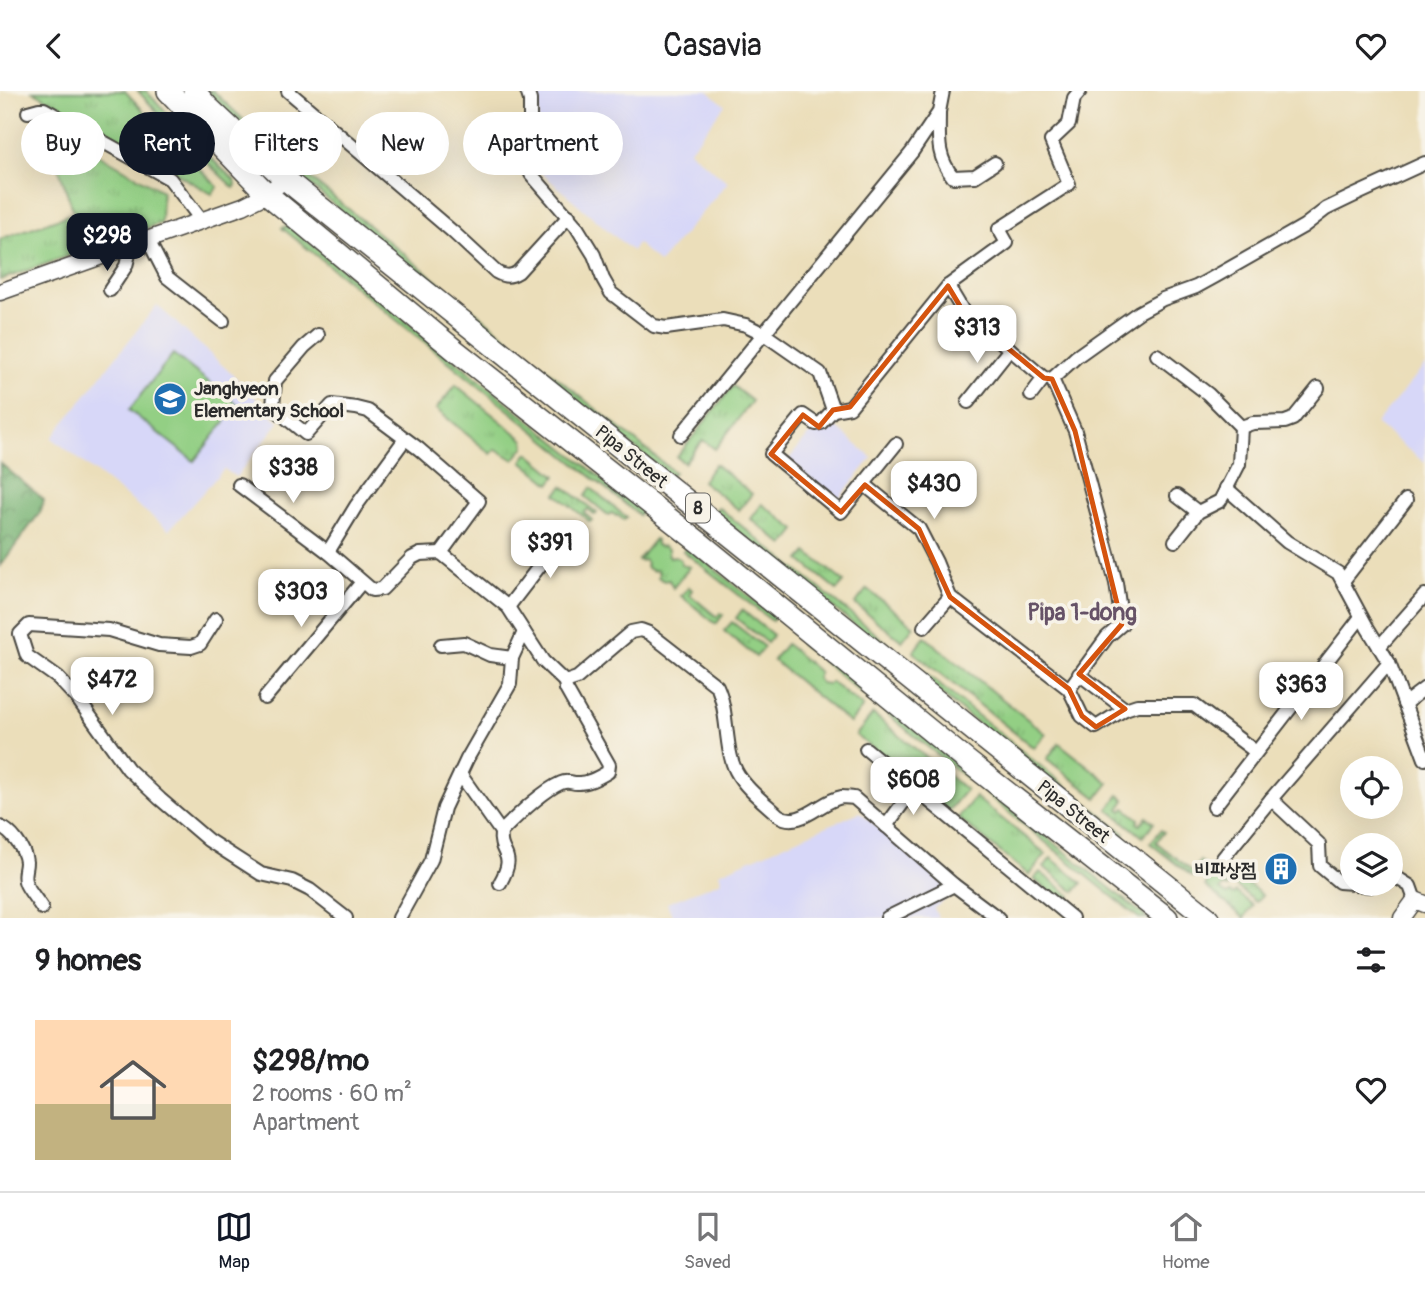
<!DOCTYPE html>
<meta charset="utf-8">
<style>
:root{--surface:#fff;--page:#f2f2f2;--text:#202124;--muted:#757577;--line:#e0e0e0;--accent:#111827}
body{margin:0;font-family:Pangolin,"Poor Story",sans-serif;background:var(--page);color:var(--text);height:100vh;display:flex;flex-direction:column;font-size:26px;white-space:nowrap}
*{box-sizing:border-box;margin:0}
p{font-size:23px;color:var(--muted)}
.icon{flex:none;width:38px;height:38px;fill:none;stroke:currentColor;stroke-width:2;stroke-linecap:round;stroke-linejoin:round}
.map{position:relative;height:827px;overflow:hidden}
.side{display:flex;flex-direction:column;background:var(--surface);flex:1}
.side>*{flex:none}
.hud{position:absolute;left:21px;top:21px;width:700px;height:63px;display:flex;gap:14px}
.tools{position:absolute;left:1340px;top:665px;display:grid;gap:14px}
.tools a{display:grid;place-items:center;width:63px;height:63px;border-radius:50%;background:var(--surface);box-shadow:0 7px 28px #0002;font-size:35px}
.price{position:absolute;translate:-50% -60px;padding:0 16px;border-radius:14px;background:#fff;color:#222;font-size:23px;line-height:46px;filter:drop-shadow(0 2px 4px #0008)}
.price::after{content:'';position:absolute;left:50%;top:42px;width:21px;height:16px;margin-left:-10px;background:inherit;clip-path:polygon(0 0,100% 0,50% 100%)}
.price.on{background:var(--accent);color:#fff}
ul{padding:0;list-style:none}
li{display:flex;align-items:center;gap:21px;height:175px;padding:0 35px}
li+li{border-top:2px solid var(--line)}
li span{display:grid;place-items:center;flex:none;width:196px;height:140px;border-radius:0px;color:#555}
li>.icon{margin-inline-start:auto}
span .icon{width:84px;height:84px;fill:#fffc;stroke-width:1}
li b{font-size:30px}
h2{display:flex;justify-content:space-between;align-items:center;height:84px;padding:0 35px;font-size:30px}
.pill{padding:0 24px;border-radius:32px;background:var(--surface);box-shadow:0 7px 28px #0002;font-size:24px;line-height:63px}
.pill.on{background:var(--accent);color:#fff}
header{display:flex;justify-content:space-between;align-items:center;height:91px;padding:0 35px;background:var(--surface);font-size:32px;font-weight:600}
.dock{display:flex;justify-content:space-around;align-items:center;height:98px;border-top:2px solid var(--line);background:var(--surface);font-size:19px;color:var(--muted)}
.dock a{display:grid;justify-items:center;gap:4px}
.dock .on{color:var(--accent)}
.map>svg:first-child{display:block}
.built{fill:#d7d7f8}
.grass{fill:url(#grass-tufts);stroke:#5f7d58;stroke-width:2}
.forest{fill:url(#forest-crowns);stroke:#506e4e;stroke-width:2}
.garden{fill:#93cf84;stroke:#5f7d58;stroke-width:2}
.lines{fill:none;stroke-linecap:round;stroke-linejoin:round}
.minor-casing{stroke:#484640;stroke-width:16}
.tertiary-casing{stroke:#484640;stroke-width:19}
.primary-casing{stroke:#484640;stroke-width:24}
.minor{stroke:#fff;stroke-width:12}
.tertiary{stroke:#fff;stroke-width:16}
.primary{stroke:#fff;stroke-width:21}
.marked{fill:none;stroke:#d5540f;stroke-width:5;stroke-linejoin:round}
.labels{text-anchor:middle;stroke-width:7;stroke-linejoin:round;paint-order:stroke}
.shield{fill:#f7f3e8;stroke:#686764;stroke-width:2}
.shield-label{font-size:18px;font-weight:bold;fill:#2b2b2b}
.poi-label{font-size:19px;font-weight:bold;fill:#2b2b2b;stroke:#f7f3e8;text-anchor:start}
.street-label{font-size:19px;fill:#2b2b2b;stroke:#f7f3e8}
.quarter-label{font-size:23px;font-weight:bold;fill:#665267;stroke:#f7f3e8}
</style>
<header><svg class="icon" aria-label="back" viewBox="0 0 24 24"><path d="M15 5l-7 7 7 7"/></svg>Casavia<svg class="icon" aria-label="heart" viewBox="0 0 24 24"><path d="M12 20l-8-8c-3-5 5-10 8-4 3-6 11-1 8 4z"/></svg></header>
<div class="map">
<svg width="1425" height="827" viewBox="0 0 1425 827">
<defs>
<pattern id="grass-tufts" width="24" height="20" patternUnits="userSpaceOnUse" patternTransform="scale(1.75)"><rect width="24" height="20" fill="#93cf84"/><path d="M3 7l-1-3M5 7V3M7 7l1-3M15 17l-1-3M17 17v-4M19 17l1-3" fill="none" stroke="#7fb272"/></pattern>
<pattern id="forest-crowns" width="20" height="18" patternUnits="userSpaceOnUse" patternTransform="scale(1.75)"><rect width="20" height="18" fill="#76b272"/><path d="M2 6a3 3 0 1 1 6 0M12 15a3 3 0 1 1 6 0" fill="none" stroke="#61915e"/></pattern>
</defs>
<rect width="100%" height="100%" fill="#f7f3e8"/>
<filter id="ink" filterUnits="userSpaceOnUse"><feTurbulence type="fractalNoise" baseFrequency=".0143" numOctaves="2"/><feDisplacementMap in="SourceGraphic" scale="14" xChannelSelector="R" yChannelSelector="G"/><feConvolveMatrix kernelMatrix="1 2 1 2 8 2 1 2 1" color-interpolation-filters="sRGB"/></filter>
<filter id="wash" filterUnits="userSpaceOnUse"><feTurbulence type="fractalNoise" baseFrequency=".00686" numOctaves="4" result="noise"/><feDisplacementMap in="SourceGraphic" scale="28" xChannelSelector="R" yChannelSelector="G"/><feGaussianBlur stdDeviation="1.57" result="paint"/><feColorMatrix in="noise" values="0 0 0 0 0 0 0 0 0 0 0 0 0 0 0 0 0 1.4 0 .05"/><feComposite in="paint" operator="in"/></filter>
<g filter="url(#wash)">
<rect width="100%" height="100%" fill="#ebdeba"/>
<g class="built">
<polygon points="539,0 708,0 725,14 689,60 728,91 659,172 637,152 632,160 537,78"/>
<polygon points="157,214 234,285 279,331 236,386 224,378 169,439 52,347"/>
<polygon points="1425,274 1425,372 1376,333"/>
<polygon points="829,330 872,367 837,410 788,369 813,339 823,337"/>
<polygon points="860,721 941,790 953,803 934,817 938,827 673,827 667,812 722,790 719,782"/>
</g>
<g class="grass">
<polygon points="33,0 125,0 181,60 218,96 212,103"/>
<polygon points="138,0 146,0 190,47 235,90 236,94 234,97 185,51"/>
<polygon points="207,0 213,0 253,38 290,71 674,381 670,385 311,95 249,42"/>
<polygon points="60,41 162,100 161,132 0,189 0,148 74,122 48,46"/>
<polygon points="286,135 291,137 642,420 639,424 282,137"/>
<polygon points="456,294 524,349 525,355 514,369 496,358 491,363 436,318"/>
<polygon points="733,295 752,310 715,358 703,349 684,372 677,366"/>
<polygon points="528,362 556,385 550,393 522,370"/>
<polygon points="715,373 752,403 739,419 702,390"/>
<polygon points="563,395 597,422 595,424 588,418 584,422 592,429 590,431 556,403"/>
<polygon points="591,397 627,427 624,429 617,424 616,425 612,422 608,424 585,405"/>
<polygon points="762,413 796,439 784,454 751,428"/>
<polygon points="718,416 1125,743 1122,748 714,421"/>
<polygon points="655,448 656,449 656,454 661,456 663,455 669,459 668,462 670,466 675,465 681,469 681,474 690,476 673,497 669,489 664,490 658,486 659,483 657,479 652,480 646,476 647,473 645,469 640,470 638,469"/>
<polygon points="687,456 775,526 772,530 683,460"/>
<polygon points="807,461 844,491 837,499 800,469"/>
<polygon points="689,496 692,499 689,503 717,526 720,522 723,524 716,533 681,505"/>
<polygon points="867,498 914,535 902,550 855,513"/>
<polygon points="742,519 773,544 767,552 736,527"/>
<polygon points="732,531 764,556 756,566 724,540"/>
<polygon points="925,546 1046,643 1034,657 913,561"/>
<polygon points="804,549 1147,827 1139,827 801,553"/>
<polygon points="786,553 819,581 817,587 821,592 828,593 831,591 863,616 850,632 773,569"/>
<polygon points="873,623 966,699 948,720 856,644"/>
<polygon points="1059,652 1109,692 1097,707 1047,668"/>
<polygon points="1119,704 1125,709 1119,718 1122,720 1125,717 1139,728 1137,732 1140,734 1147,726 1154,732 1143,746 1108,718"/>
<polygon points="975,706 1046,763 1029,784 958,727"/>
<polygon points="1161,739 1164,741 1156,751 1192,780 1200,770 1204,773 1193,786 1150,752"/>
<polygon points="1051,767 1082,792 1075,801 1044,776"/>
<polygon points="1222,773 1262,804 1256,811 1217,780"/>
<polygon points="1040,781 1071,805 1065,813 1034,788"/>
<polygon points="1214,784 1228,795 1227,797 1223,795 1220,799 1227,804 1230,802 1233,804 1236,801 1253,815 1244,827 1205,795"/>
</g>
<polygon class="forest" points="0,372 44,409 41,420 0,475"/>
<polygon class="garden" points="173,263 238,314 194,370 129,319"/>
</g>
<g filter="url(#ink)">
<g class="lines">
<defs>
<g id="minor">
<path d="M288 0 453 141 496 181C505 186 510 186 518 181L569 125"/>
<polyline points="527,0 530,9 530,75 531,83 576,135 594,164 603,188 611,202 654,235 666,237 723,229 746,234 764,243 820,282 833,319 821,332 816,333 803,324 771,363 841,421 896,353"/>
<polyline points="28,21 39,18 44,18 170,88 202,130"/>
<path d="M939 22C939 47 936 65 953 86L975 85 995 72"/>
<polyline points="148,149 167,186 223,230"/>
<polyline points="948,195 963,220 986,238 1044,287 1052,288"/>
<polyline points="110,199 126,175 131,155"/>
<path d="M318 244 304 256 275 290 273 316 306 343 332 314 356 317 368 320 419 358 479 410 441 462 508 516 543 570 565 591 577 587 631 541 641 539 649 542 717 595C729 621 724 657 736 680 745 697 764 711 778 724 800 739 821 709 842 706 845 706 852 707 854 707L954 794 998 827"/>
<polyline points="1157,264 1208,303 1241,336 1239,373 1220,410 1198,421 1175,450"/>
<polyline points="1031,304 1044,287"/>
<polyline points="968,311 1010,258"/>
<polyline points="833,319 850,316 948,195 1007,152 999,138 1069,93 1051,50 1069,33 1074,7 1080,0"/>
<polyline points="1241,336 1253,332 1285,331 1293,328 1318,297"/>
<polyline points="681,344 912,61 939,21 943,0"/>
<polyline points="405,348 356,415 328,461 372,499 382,498 412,467 420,463 441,462"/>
<polyline points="239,394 328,461"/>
<polyline points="865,394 919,438 936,471 950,506"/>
<polyline points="1226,397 1287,451 1338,482 1367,536 1389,572 1425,668"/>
<polyline points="1177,405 1198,421"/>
<polyline points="1343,490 1406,409"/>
<polyline points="508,516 565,442"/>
<polyline points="216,528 200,553 191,556 159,554 109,539 29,534 20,543 27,565 58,587 77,607 128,678 160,708 208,749 261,783 292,790 310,799 346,827"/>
<polyline points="924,536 950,506 1069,598"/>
<polyline points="441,554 464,552 490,564 512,567"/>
<polyline points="1379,556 1425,504"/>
<polyline points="1079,583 1125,618"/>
<polyline points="265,607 362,491"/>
<polyline points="1404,613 1425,597"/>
<polyline points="866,658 1072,827"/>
<polyline points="1256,661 1194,614 1137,614 1125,618 1096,636 1082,625 1069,598 1107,546 1122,533 1116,492 1075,340 1052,288 1076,266 1139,221 1163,208 1196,196 1216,185 1304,135 1326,118 1353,105 1425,72"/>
<path d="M460 683 501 741C498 766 518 760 500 792"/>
<polyline points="1271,708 1319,753 1320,775 1339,791 1353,792"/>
<polyline points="1214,716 1361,526"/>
<polyline points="886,735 914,697"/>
<path d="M0 736C11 740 25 758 26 771 26 779 22 785 26 793 30 801 37 809 42 817"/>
<path d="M501 741C516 726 542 700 561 692 568 689 571 692 577 692 588 693 599 686 608 681L609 674 566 598 565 591"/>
<polyline points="1223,767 1271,708 1389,572"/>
<polyline points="1391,783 1410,795 1415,809"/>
<polyline points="1356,793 1370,795 1372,793"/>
<polyline points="399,827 431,769 444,717 467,668 510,593 512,567 524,541"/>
<polyline points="887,827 954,794"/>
</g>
<g id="tertiary">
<polyline points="0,201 243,115 267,103 285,88"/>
<polyline points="1402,827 1415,809 1425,813"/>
</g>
<g id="primary">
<polyline points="168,0 267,103 456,260 700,452 966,669 1167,827"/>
<polyline points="194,0 208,16 285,88 1208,827"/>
</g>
</defs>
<use href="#minor" class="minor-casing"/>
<use href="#tertiary" class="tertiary-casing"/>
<use href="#primary" class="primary-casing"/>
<use href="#minor" class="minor"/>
<use href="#tertiary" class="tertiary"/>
<use href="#primary" class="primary"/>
</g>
</g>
<path class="marked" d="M948 195 963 220 1044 287 1052 288 1075 340 1122 533 1079 583 1125 618 1096 636 1082 625 1069 598 950 506 919 438 865 394 841 421 771 363 803 324 819 336 833 319 850 316Z"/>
<defs>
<symbol id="school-disc" viewBox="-11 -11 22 22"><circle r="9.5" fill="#1f6fb2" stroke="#f7f3e8"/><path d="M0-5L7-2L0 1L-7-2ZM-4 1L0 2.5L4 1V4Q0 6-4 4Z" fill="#fff"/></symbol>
<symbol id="building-disc" viewBox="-11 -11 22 22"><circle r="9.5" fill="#1f6fb2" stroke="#f7f3e8"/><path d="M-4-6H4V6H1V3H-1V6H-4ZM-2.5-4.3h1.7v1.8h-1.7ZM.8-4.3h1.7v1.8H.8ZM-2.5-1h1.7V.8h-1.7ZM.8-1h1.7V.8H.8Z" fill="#fff"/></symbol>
</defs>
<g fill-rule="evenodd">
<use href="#school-disc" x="151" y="289" width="38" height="38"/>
<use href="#building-disc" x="1262" y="759" width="38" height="38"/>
</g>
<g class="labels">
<rect class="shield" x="686" y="402.5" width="24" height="29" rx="5"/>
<g class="shield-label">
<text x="698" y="423">8</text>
</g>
<g class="poi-label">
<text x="194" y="304">Janghyeon<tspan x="194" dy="22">Elementary School</tspan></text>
<text x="1256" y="785" text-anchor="end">비파상점</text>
</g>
<g class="street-label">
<text transform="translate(632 365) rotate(39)" y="7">Pipa Street</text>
<text transform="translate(1074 720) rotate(39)" y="7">Pipa Street</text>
</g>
<g class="quarter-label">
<text x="1082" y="529">Pipa 1-dong</text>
</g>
</g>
</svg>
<div class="tools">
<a><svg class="icon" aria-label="locate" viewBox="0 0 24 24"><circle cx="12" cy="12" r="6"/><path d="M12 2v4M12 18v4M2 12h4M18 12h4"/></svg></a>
<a><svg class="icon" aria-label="layers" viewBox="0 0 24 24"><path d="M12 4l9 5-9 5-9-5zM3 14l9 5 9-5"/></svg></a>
</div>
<b class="price on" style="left:107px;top:182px">$298</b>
<b class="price" style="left:977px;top:274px">$313</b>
<b class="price" style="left:293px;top:414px">$338</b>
<b class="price" style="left:934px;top:430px">$430</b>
<b class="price" style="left:550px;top:489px">$391</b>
<b class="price" style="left:301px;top:538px">$303</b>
<b class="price" style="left:112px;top:626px">$472</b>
<b class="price" style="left:1301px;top:631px">$363</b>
<b class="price" style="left:913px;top:726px">$608</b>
<div class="hud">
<a class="pill">Buy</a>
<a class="pill on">Rent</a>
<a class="pill">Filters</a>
<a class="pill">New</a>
<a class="pill">Apartment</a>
</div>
</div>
<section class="side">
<h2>9 homes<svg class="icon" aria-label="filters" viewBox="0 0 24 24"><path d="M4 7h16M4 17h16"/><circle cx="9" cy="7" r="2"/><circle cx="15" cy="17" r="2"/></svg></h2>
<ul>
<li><span style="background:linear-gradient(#ffd9b3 60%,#c2b280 0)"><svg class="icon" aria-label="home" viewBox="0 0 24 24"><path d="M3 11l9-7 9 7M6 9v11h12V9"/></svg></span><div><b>$298/mo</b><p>2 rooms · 60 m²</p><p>Apartment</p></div><svg class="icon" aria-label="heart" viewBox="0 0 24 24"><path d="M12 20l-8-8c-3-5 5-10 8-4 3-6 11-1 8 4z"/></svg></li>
</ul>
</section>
<nav class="dock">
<a class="on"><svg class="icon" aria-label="map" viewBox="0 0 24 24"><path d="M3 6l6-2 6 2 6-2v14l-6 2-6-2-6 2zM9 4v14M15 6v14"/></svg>Map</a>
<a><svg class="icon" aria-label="saved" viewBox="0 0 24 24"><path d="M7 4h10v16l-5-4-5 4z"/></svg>Saved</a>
<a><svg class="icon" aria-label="home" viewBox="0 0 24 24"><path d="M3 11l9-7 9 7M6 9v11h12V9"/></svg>Home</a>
</nav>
